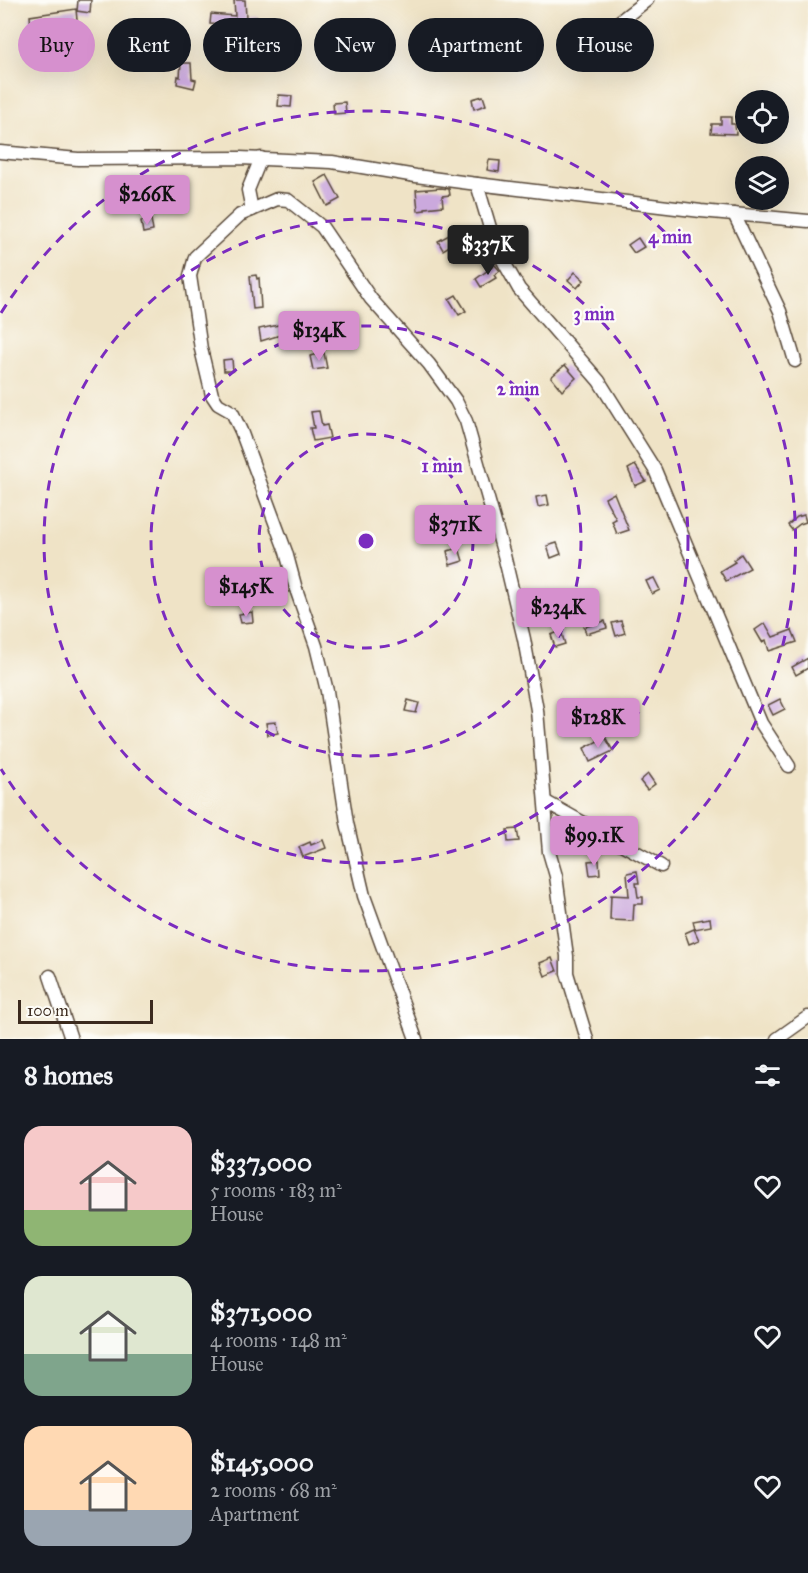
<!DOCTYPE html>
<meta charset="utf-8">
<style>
:root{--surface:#171b24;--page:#242831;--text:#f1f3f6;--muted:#9ea1a6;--accent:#d690ce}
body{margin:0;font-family:"IM FELL Great Primer",serif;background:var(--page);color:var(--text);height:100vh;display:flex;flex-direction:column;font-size:22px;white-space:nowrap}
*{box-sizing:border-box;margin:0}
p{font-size:20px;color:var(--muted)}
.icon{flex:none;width:33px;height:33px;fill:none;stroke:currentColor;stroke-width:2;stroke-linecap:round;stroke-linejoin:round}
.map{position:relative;height:1039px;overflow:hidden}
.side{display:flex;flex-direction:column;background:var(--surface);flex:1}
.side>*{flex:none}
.hud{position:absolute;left:18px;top:18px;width:772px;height:54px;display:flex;gap:12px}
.fabs{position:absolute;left:735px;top:90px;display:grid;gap:12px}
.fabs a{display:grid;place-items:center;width:54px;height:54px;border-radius:50%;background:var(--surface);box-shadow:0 6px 24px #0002;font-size:30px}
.scale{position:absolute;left:18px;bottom:15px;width:135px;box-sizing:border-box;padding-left:6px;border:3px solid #3b2a1e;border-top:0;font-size:16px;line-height:21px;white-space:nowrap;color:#3b2a1e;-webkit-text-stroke:4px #fdfcf7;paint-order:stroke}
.price{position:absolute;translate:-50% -51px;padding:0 14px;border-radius:6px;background:var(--accent);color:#111;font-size:20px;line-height:39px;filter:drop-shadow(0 2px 3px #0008)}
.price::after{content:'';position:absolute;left:50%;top:36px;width:18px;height:14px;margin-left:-9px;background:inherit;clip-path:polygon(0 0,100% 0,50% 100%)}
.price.selected{background:#222;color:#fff}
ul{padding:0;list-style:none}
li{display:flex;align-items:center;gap:18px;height:150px;padding:0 24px}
li span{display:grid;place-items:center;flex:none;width:168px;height:120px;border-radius:18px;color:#555}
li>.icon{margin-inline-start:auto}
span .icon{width:72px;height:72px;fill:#fffc;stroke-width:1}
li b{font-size:26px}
h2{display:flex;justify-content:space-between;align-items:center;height:72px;padding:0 24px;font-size:26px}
.tag{padding:0 21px;border-radius:27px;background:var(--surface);box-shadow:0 6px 24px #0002;font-size:21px;line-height:54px}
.tag.selected{background:var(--accent);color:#111}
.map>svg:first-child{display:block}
.building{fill:#cba9dd}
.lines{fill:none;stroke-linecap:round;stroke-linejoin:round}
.minor-casing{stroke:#564637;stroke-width:15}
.minor{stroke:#fff;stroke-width:12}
.ring{fill:none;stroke:#7b2cbf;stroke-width:3;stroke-dasharray:10 8}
.centre{fill:#7b2cbf;stroke:#fdfcf7;stroke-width:3}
.ring-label{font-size:18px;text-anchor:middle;font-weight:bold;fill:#7b2cbf;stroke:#fdfcf7;stroke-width:4.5;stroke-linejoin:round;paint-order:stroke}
</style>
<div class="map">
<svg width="808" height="1039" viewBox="0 0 808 1039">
<rect width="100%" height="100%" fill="#fdfcf7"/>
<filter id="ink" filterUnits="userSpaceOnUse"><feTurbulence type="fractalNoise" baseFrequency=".0167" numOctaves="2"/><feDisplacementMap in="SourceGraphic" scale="12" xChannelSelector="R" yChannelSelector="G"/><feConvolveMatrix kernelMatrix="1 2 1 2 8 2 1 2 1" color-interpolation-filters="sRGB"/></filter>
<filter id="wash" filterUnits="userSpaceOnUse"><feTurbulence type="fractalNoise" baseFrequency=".008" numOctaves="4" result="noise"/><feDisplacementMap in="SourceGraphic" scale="24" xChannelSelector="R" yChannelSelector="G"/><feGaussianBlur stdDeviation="1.35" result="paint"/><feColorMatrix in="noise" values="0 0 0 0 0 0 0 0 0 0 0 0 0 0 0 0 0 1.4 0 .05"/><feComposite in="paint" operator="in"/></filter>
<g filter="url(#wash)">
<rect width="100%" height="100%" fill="#efe3c6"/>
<g id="blocks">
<g class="building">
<polygon points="78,0 91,0 90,13 77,11"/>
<polygon points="234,0 245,0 246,18 257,17 258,26 255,26 254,53 250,53 250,55 237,54 237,50 234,50 234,40 238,40 239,26 210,24 211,14 235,16"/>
<polygon points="76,9 77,20 31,27 30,16"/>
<polygon points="168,51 169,62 157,63 156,52"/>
<polygon points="181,63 191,63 192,79 196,80 194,88 177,84 178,76 180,77"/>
<polygon points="279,95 292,96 291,107 278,106"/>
<polygon points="483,96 486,105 474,109 472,99"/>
<polygon points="345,102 346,113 334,114 333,103"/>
<polygon points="721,117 731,117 731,124 735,124 736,134 711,133 712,124 721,124"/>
<polygon points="489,160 500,161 499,172 487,170"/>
<polygon points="327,175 340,199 327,206 315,182"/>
<polygon points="153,179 154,193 142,194 141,181"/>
<polygon points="441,188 449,189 450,195 442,196 443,206 425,208 425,210 418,211 416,190"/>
<polygon points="151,219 153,231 143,233 141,221"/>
<polygon points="480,233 483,233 489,252 472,256 471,249 483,246"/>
<polygon points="449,235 453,244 443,250 438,241"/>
<polygon points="638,238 644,247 634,253 628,245"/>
<polygon points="495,265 500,271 494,275 496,278 481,287 476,279"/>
<polygon points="575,272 584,280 577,288 568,280"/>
<polygon points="256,275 257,279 259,278 261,308 253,309 250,276"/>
<polygon points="456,295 466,311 459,315 449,299"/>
<polygon points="288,323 290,332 261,341 259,329"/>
<polygon points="324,353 327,368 313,370 310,356"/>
<polygon points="232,359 233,371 224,371 223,360"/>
<polygon points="565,365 576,378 562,391 551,377"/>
<polygon points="319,411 322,426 327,425 330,438 313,441 310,428 314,428 311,412"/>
<polygon points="635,465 646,481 635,486 628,469"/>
<polygon points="614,493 629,530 617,534 612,521 616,519 605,498"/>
<polygon points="547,495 549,505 538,507 536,497"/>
<polygon points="445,514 448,529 436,532 433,516"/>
<polygon points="804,515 806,522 800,524 792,530 788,525 797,517"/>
<polygon points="557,543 561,554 551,558 547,546"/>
<polygon points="459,548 463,561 450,565 447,551"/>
<polygon points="741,554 750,568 726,581 720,571 735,562 733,560"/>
<polygon points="654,578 660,590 652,594 646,581"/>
<polygon points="252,612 253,622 241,623 239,614"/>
<polygon points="605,621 607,628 586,634 584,627"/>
<polygon points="621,621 625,633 616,636 612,623"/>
<polygon points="765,623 773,637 792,630 797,642 769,651 766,640 762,642 755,630"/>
<polygon points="561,631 565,644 555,647 551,635"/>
<polygon points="808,658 808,668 796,675 792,667"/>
<polygon points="780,699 785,709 773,715 768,705"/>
<polygon points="408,700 419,703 416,713 405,711"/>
<polygon points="276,722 278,733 268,735 266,723"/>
<polygon points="604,735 613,751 590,762 584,748 598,741 597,739"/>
<polygon points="648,774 655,784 647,790 640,781"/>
<polygon points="517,829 519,841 508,842 507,830"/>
<polygon points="323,840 326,848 303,857 299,847 310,842 311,845"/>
<polygon points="599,860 600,874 590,875 588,861"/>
<polygon points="637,871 639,883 636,883 638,897 643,897 643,904 634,904 633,921 610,920 611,895 629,896 627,873"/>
<polygon points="710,918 711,926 695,929 693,921"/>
<polygon points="694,929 699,940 689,944 685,933"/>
<polygon points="552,958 557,971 545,976 540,963"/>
</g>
</g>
</g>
<g filter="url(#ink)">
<use href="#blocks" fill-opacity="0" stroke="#564637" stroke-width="1.5"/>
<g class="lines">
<defs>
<g id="minor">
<polyline points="615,25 647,0"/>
<polyline points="0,152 78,159 240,158 332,162 416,176 477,184 701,211 808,221"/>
<polyline points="477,184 496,248 519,289 599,381 655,470 761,723 789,766"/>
<polyline points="252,210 248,190 261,158"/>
<polyline points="734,214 780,311 795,361"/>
<polyline points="546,802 661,866"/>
<polyline points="50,976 71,1039"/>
<polyline points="416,1039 364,896 347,823 327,691 316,646 296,589 286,552 241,431 232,412 218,404 212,395 201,349 190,276 195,257 240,215 277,199 288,200 322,227 371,299 429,364 456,401 466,421 504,555 524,639 537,710 549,852 556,876 567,956 567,973 587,1039"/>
<polyline points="777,1039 808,1017"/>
</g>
</defs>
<use href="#minor" class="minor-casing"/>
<use href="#minor" class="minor"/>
</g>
</g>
<g class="ring">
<circle cx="366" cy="541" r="107"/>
<circle cx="366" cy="541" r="215"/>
<circle cx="366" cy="541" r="322"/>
<path d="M1 313A430 430 0 1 1 1 769"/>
</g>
<circle cx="366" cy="541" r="9" class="centre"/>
<g class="ring-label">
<text x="670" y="243">4 min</text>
<text x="594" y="320">3 min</text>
<text x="518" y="395">2 min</text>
<text x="442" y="472">1 min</text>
</g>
</svg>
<div class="fabs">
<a><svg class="icon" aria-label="locate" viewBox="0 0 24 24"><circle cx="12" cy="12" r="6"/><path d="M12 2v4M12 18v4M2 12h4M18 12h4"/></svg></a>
<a><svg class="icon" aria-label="layers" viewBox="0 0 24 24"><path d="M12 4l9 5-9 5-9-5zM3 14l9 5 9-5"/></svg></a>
</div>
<div class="scale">100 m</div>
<b class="price" style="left:147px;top:226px">$266K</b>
<b class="price selected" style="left:488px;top:276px">$337K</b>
<b class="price" style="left:319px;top:362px">$134K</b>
<b class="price" style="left:455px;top:556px">$371K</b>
<b class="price" style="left:246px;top:618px">$145K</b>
<b class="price" style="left:558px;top:639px">$234K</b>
<b class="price" style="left:598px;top:749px">$128K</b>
<b class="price" style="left:594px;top:867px">$99.1K</b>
<div class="hud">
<a class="tag selected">Buy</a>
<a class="tag">Rent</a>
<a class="tag">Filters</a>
<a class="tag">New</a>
<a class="tag">Apartment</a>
<a class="tag">House</a>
</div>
</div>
<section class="side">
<h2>8 homes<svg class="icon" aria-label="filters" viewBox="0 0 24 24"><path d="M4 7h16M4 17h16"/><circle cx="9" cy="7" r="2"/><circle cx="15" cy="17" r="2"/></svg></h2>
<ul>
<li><span style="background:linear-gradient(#f6c9c9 70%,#8fb573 0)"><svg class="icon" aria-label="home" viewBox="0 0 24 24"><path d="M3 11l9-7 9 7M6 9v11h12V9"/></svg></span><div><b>$337,000</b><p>5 rooms · 183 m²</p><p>House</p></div><svg class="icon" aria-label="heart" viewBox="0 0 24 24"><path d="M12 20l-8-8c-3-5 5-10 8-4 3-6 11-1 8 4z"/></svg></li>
<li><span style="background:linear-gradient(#dfe7d0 65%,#7fa58c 0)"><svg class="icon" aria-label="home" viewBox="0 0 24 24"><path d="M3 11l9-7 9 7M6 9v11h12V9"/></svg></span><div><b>$371,000</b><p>4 rooms · 148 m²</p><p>House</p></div><svg class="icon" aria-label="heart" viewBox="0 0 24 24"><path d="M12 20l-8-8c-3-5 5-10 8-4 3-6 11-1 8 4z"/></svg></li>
<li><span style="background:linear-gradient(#ffd9b3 70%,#9aa5b1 0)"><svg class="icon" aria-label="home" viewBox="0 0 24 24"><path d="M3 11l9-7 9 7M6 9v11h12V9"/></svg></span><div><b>$145,000</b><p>2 rooms · 68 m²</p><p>Apartment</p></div><svg class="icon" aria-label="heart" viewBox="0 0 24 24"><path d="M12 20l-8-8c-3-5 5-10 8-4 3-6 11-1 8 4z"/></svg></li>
</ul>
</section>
